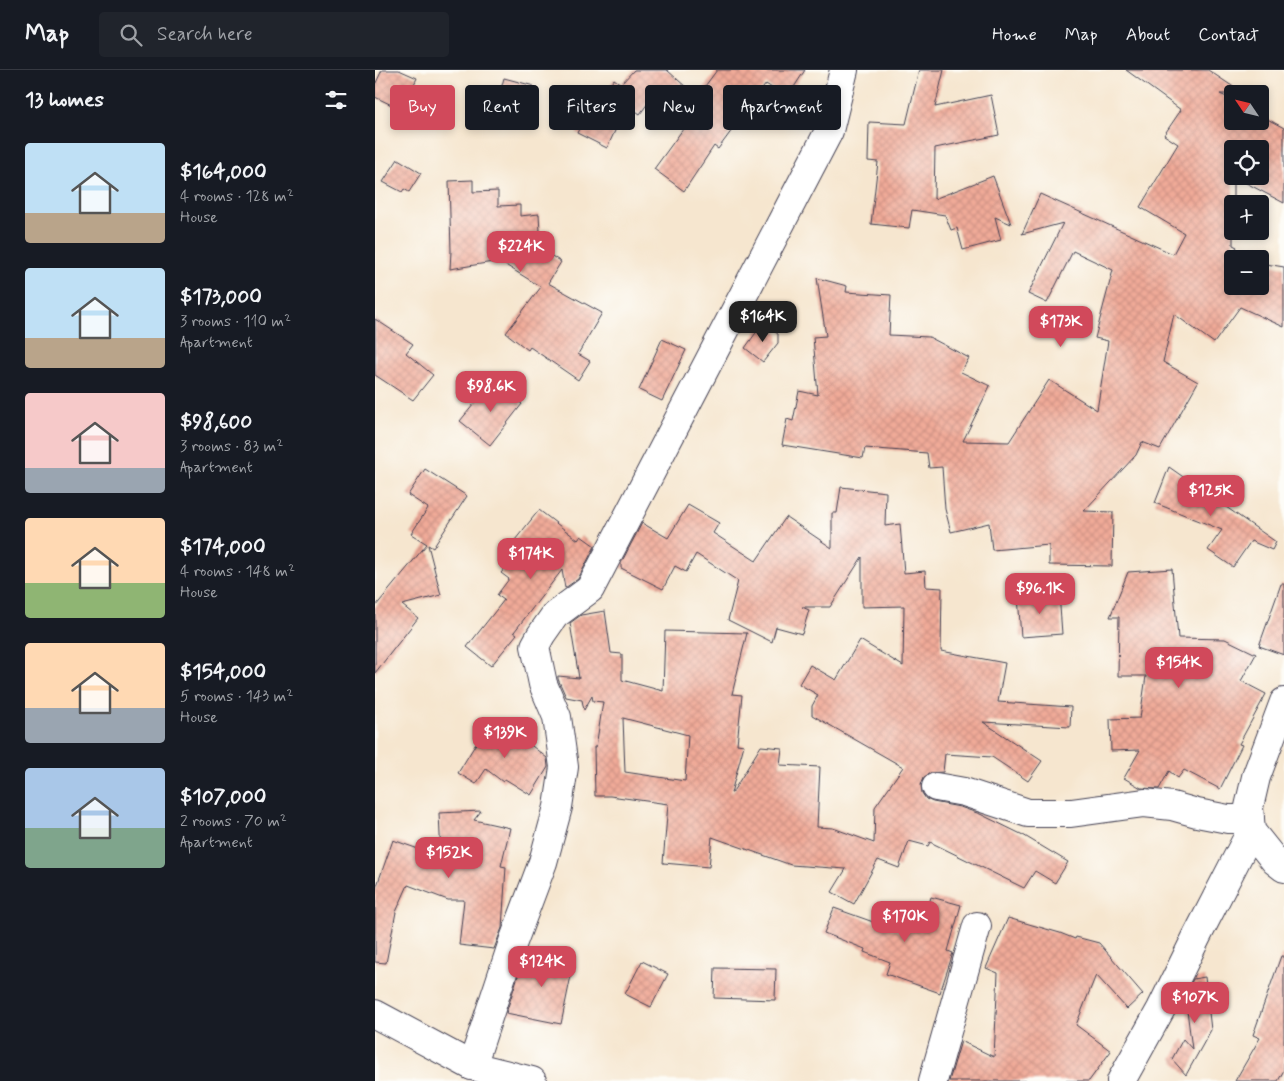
<!DOCTYPE html>
<meta charset="utf-8">
<style>
:root{--surface:#171b24;--page:#20242c;--text:#f1f3f6;--muted:#9ea1a6;--line:#363941;--accent:#d1495b}
body{margin:0;font-family:Mynerve,sans-serif;background:var(--page);color:var(--text);height:100vh;display:flex;flex-direction:column;font-size:19px;white-space:nowrap}
*{box-sizing:border-box;margin:0}
p{font-size:16px;color:var(--muted)}
.icon{flex:none;width:28px;height:28px;fill:none;stroke:currentColor;stroke-width:2;stroke-linecap:round;stroke-linejoin:round}
.map{position:relative;flex:1;overflow:hidden}
.drawer{display:flex;flex-direction:column;background:var(--surface);width:375px}
.drawer>*{flex:none}
.hud{position:absolute;left:15px;top:15px;width:475px;height:45px;display:flex;gap:10px}
.needle{width:32px;rotate:305deg}
.buttons{position:absolute;left:849px;top:15px;display:grid;gap:10px}
.buttons a{display:grid;place-items:center;width:45px;height:45px;border-radius:5px;background:var(--surface);box-shadow:0 2px 8px #0003;font-size:25px}
.price{position:absolute;translate:-50% -42px;padding:0 11px;border-radius:10px;background:var(--accent);color:#fff;font-size:16px;line-height:32px;filter:drop-shadow(0 1px 2px #0008)}
.price::after{content:'';position:absolute;left:50%;top:30px;width:15px;height:11px;margin-left:-8px;background:inherit;clip-path:polygon(0 0,100% 0,50% 100%)}
.price.selected{background:#222;color:#fff}
ul{padding:0;list-style:none}
li{display:flex;align-items:center;gap:15px;height:125px;padding:0 25px}
li span{display:grid;place-items:center;flex:none;width:140px;height:100px;border-radius:5px;color:#555}
li>.icon{margin-inline-start:auto}
span .icon{width:60px;height:60px;fill:#fffc;stroke-width:1}
li b{font-size:21px}
h2{display:flex;justify-content:space-between;align-items:center;height:60px;padding:0 25px;font-size:21px}
.pill{padding:0 18px;border-radius:5px;background:var(--surface);box-shadow:0 2px 8px #0003;font-size:18px;line-height:45px}
.pill.selected{background:var(--accent);color:#fff}
header{display:flex;align-items:center;gap:30px;box-sizing:border-box;height:70px;padding:0 25px;background:var(--surface);border-bottom:1px solid var(--line)}
header strong{font-size:24px}
nav{display:flex;gap:28px;margin-inline-start:auto;font-size:18px}
.search{width:350px;height:45px;background:var(--page);display:flex;align-items:center;gap:12px;box-sizing:border-box;padding:0 18px;border-radius:5px;color:var(--muted);font-size:19px}
main{display:flex;flex:1;min-height:0}
.map>svg:first-child{display:block}
.building{fill:url(#building-cross-hatch);fill-rule:evenodd}
.lines{fill:none;stroke-linecap:round;stroke-linejoin:round}
.minor-casing{stroke:#423f51;stroke-width:30}
.minor{stroke:#fff;stroke-width:28}
</style>
<header>
<strong>Map</strong>
<div class="search"><svg class="icon" aria-label="search" viewBox="0 0 24 24"><circle cx="10" cy="10" r="6"/><path d="M15 15l6 6"/></svg>Search here</div>
<nav><a>Home</a><a>Map</a><a>About</a><a>Contact</a></nav>
</header>
<main>
<section class="drawer">
<h2>13 homes<svg class="icon" aria-label="filters" viewBox="0 0 24 24"><path d="M4 7h16M4 17h16"/><circle cx="9" cy="7" r="2"/><circle cx="15" cy="17" r="2"/></svg></h2>
<ul>
<li><span style="background:linear-gradient(#bfe0f5 70%,#b9a48a 0)"><svg class="icon" aria-label="home" viewBox="0 0 24 24"><path d="M3 11l9-7 9 7M6 9v11h12V9"/></svg></span><div><b>$164,000</b><p>4 rooms · 128 m²</p><p>House</p></div></li>
<li><span style="background:linear-gradient(#bfe0f5 70%,#b9a48a 0)"><svg class="icon" aria-label="home" viewBox="0 0 24 24"><path d="M3 11l9-7 9 7M6 9v11h12V9"/></svg></span><div><b>$173,000</b><p>3 rooms · 110 m²</p><p>Apartment</p></div></li>
<li><span style="background:linear-gradient(#f6c9c9 75%,#9aa5b1 0)"><svg class="icon" aria-label="home" viewBox="0 0 24 24"><path d="M3 11l9-7 9 7M6 9v11h12V9"/></svg></span><div><b>$98,600</b><p>3 rooms · 83 m²</p><p>Apartment</p></div></li>
<li><span style="background:linear-gradient(#ffd9b3 65%,#8fb573 0)"><svg class="icon" aria-label="home" viewBox="0 0 24 24"><path d="M3 11l9-7 9 7M6 9v11h12V9"/></svg></span><div><b>$174,000</b><p>4 rooms · 148 m²</p><p>House</p></div></li>
<li><span style="background:linear-gradient(#ffd9b3 65%,#9aa5b1 0)"><svg class="icon" aria-label="home" viewBox="0 0 24 24"><path d="M3 11l9-7 9 7M6 9v11h12V9"/></svg></span><div><b>$154,000</b><p>5 rooms · 143 m²</p><p>House</p></div></li>
<li><span style="background:linear-gradient(#a9c7e8 60%,#7fa58c 0)"><svg class="icon" aria-label="home" viewBox="0 0 24 24"><path d="M3 11l9-7 9 7M6 9v11h12V9"/></svg></span><div><b>$107,000</b><p>2 rooms · 70 m²</p><p>Apartment</p></div></li>
</ul>
</section>
<div class="map">
<svg width="909" height="1011" viewBox="0 0 909 1011">
<defs>
<pattern id="building-cross-hatch" width="8" height="8" patternUnits="userSpaceOnUse" patternTransform="scale(1.25)"><rect width="8" height="8" fill="#f0aa98"/><path d="M0 0l8 8M0 8l8-8" fill="none" stroke="#ce9284"/></pattern>
</defs>
<rect width="100%" height="100%" fill="#fdfcf7"/>
<filter id="ink" filterUnits="userSpaceOnUse"><feTurbulence type="fractalNoise" baseFrequency=".02" numOctaves="2"/><feDisplacementMap in="SourceGraphic" scale="10" xChannelSelector="R" yChannelSelector="G"/><feConvolveMatrix kernelMatrix="1 2 1 2 8 2 1 2 1" color-interpolation-filters="sRGB"/></filter>
<filter id="wash" filterUnits="userSpaceOnUse"><feTurbulence type="fractalNoise" baseFrequency=".0096" numOctaves="4" result="noise"/><feDisplacementMap in="SourceGraphic" scale="20" xChannelSelector="R" yChannelSelector="G"/><feGaussianBlur stdDeviation="1.12" result="paint"/><feColorMatrix in="noise" values="0 0 0 0 0 0 0 0 0 0 0 0 0 0 0 0 0 1.4 0 .05"/><feComposite in="paint" operator="in"/></filter>
<g filter="url(#wash)">
<rect width="100%" height="100%" fill="#f6e6cf"/>
<g id="blocks">
<g class="building">
<polygon points="7,0 24,0 42,8 27,40 0,27 0,15"/>
<polygon points="259,0 292,0 322,27 342,0 430,0 412,28 391,14 343,79 339,76 309,121 279,99 311,55 276,29 265,44 252,35 232,78 202,63 219,28 224,31 239,9 246,14"/>
<polygon points="544,0 569,0 560,37 616,25 624,65 560,78 559,129 618,106 636,154 620,147 626,170 588,180 582,158 576,160 570,145 537,140 534,158 496,154 503,92 493,91 494,52 531,54"/>
<polygon points="751,0 833,0 869,24 845,24 858,30 858,51 885,51 885,45 909,58 909,133 858,106 885,106 885,79 858,79 858,175 862,177 856,188 860,189 858,189 858,216 885,216 885,193 909,197 909,257 865,237 839,273 799,244 788,292 823,312 785,379 767,372 761,385 709,441 738,442 737,496 674,495 674,475 617,480 614,453 576,462 570,439 567,397 554,398 552,383 490,378 488,388 407,375 412,349 418,351 424,321 443,325 438,267 451,266 442,208 472,216 471,222 516,225 514,265 554,267 594,288 586,302 615,316 588,371 634,372 674,310 722,340 733,271 720,268 738,200 698,181 672,233 653,224 688,153 647,164 665,124 798,184 809,163 765,137 803,74 789,65 806,40"/>
<polygon points="129,8 159,16 153,38 123,30"/>
<polygon points="23,89 46,103 34,122 29,119 27,122 8,112"/>
<polygon points="98,110 98,122 123,121 123,136 145,135 145,146 164,144 166,179 186,192 173,213 227,243 203,284 215,291 203,310 155,277 153,280 131,263 166,217 124,191 75,199 76,181 74,111"/>
<polygon points="0,249 38,274 31,283 58,305 38,330 0,305"/>
<polygon points="388,253 403,264 403,273 388,292 370,278"/>
<polygon points="287,269 311,280 287,331 264,320"/>
<polygon points="118,311 147,334 115,375 85,351"/>
<polygon points="794,397 901,472 897,480 876,471 858,497 833,480 847,460 780,433"/>
<polygon points="50,399 92,426 58,478 53,475 66,525 27,535 43,548 0,603 0,537 52,474 36,464 53,438 33,425"/>
<path d="M466 417 511 422 510 456 525 454 529 503 550 501 551 517 567 518 566 581 630 593 623 632 696 637 695 657 608 652 667 691 653 711 617 687 570 684 568 702 555 703 549 707 546 715 547 723 551 729 558 732 585 737 605 744 648 765 693 792 680 813 660 801 649 818 555 772 553 776 534 771 524 798 503 790 479 834 457 822 471 799 416 795 337 767 334 797 288 793 293 734 235 726H220L219 677H221L228 632 218 631 217 626 209 640 207 630 191 627 183 609V606L204 608 195 553 206 545 230 541 236 583 247 584V610L288 621 290 561 372 563 357 624 367 625 362 674 369 675 356 723H357L386 676 407 678 405 695 445 697 442 757 458 758 499 773 500 737 528 697 437 645V636L443 625 424 614 435 595 461 610 485 570 528 596 529 536 487 537V487L455 537H427L434 540 427 564 401 557 397 572 353 550 363 511 321 484 311 502 300 496 288 519 246 498V493L267 453 293 468 313 435 344 453 338 463 381 491 411 447 457 478V443H462ZM248 648 313 665 310 711 250 702Z"/>
<polygon points="164,440 203,470 206,466 220,476 203,509 190,518 187,500 139,562 142,564 116,596 92,577 129,530 122,525 134,509 126,503 144,481 136,475"/>
<polygon points="797,499 803,568 850,569 881,584 866,611 891,624 864,674 867,675 845,719 809,700 803,708 794,701 784,719 766,718 749,708 765,680 736,681 735,649 765,648 771,606 743,606 744,547 735,547 753,502"/>
<polygon points="906,514 909,514 909,585 884,576"/>
<polygon points="684,523 687,564 646,567 643,526"/>
<polygon points="116,649 147,668 172,688 173,697 156,725 130,709 128,712 111,699 101,714 83,703"/>
<polygon points="106,741 99,750 135,758 126,796 131,797 127,858 119,879 84,875 89,830 73,830 33,815 21,842 11,893 0,892 0,821 18,770 66,787 64,743"/>
<polygon points="556,827 586,835 573,881 578,883 565,923 511,904 515,892 489,882 490,879 449,863 459,838 529,863 533,848 549,852"/>
<polygon points="633,848 685,863 700,869 701,867 724,873 768,924 752,939 721,905 701,955 736,981 714,1011 574,1011 586,971 619,987 623,903 611,898"/>
<polygon points="151,881 199,891 186,954 131,943"/>
<polygon points="906,886 909,886 909,1000 903,1011 860,1011 885,968 878,965"/>
<polygon points="267,891 293,904 276,937 250,924"/>
<polygon points="340,898 401,899 400,930 339,928"/>
<polygon points="830,907 836,960 811,1005 797,989 808,969 817,979 810,925 818,909"/>
</g>
</g>
</g>
<g filter="url(#ink)">
<use href="#blocks" fill-opacity="0" stroke="#423f51" stroke-width="1"/>
<g class="lines">
<defs>
<g id="minor">
<polyline points="909,632 881,707 874,737 876,761 900,791 909,798"/>
<polyline points="561,717 589,722 653,743 696,743 769,733 797,736 822,743 853,749 875,749"/>
<polyline points="0,944 97,996 157,1011"/>
<polyline points="97,996 138,872 168,792 183,737 189,697 182,647 168,614 160,576 166,565 180,545 215,519 454,61 469,0"/>
<polyline points="558,1011 602,856"/>
<polyline points="746,1011 786,939 821,868 876,761"/>
</g>
</defs>
<use href="#minor" class="minor-casing"/>
<use href="#minor" class="minor"/>
</g>
</g>
</svg>
<div class="buttons">
<a><svg class="needle" viewBox="-14 -14 28 28"><path d="M0-13l5 13h-10z" fill="#e53935"/><path d="M0 13l5-13h-10z" fill="#9ea1a6"/></svg></a>
<a><svg class="icon" aria-label="locate" viewBox="0 0 24 24"><circle cx="12" cy="12" r="6"/><path d="M12 2v4M12 18v4M2 12h4M18 12h4"/></svg></a>
<a>+</a>
<a>−</a>
</div>
<b class="price" style="left:146px;top:203px">$224K</b>
<b class="price selected" style="left:388px;top:273px">$164K</b>
<b class="price" style="left:686px;top:278px">$173K</b>
<b class="price" style="left:116px;top:343px">$98.6K</b>
<b class="price" style="left:836px;top:447px">$125K</b>
<b class="price" style="left:156px;top:510px">$174K</b>
<b class="price" style="left:665px;top:545px">$96.1K</b>
<b class="price" style="left:804px;top:619px">$154K</b>
<b class="price" style="left:130px;top:689px">$139K</b>
<b class="price" style="left:74px;top:809px">$152K</b>
<b class="price" style="left:530px;top:873px">$170K</b>
<b class="price" style="left:167px;top:918px">$124K</b>
<b class="price" style="left:820px;top:954px">$107K</b>
<div class="hud">
<a class="pill selected">Buy</a>
<a class="pill">Rent</a>
<a class="pill">Filters</a>
<a class="pill">New</a>
<a class="pill">Apartment</a>
</div>
</div>
</main>
